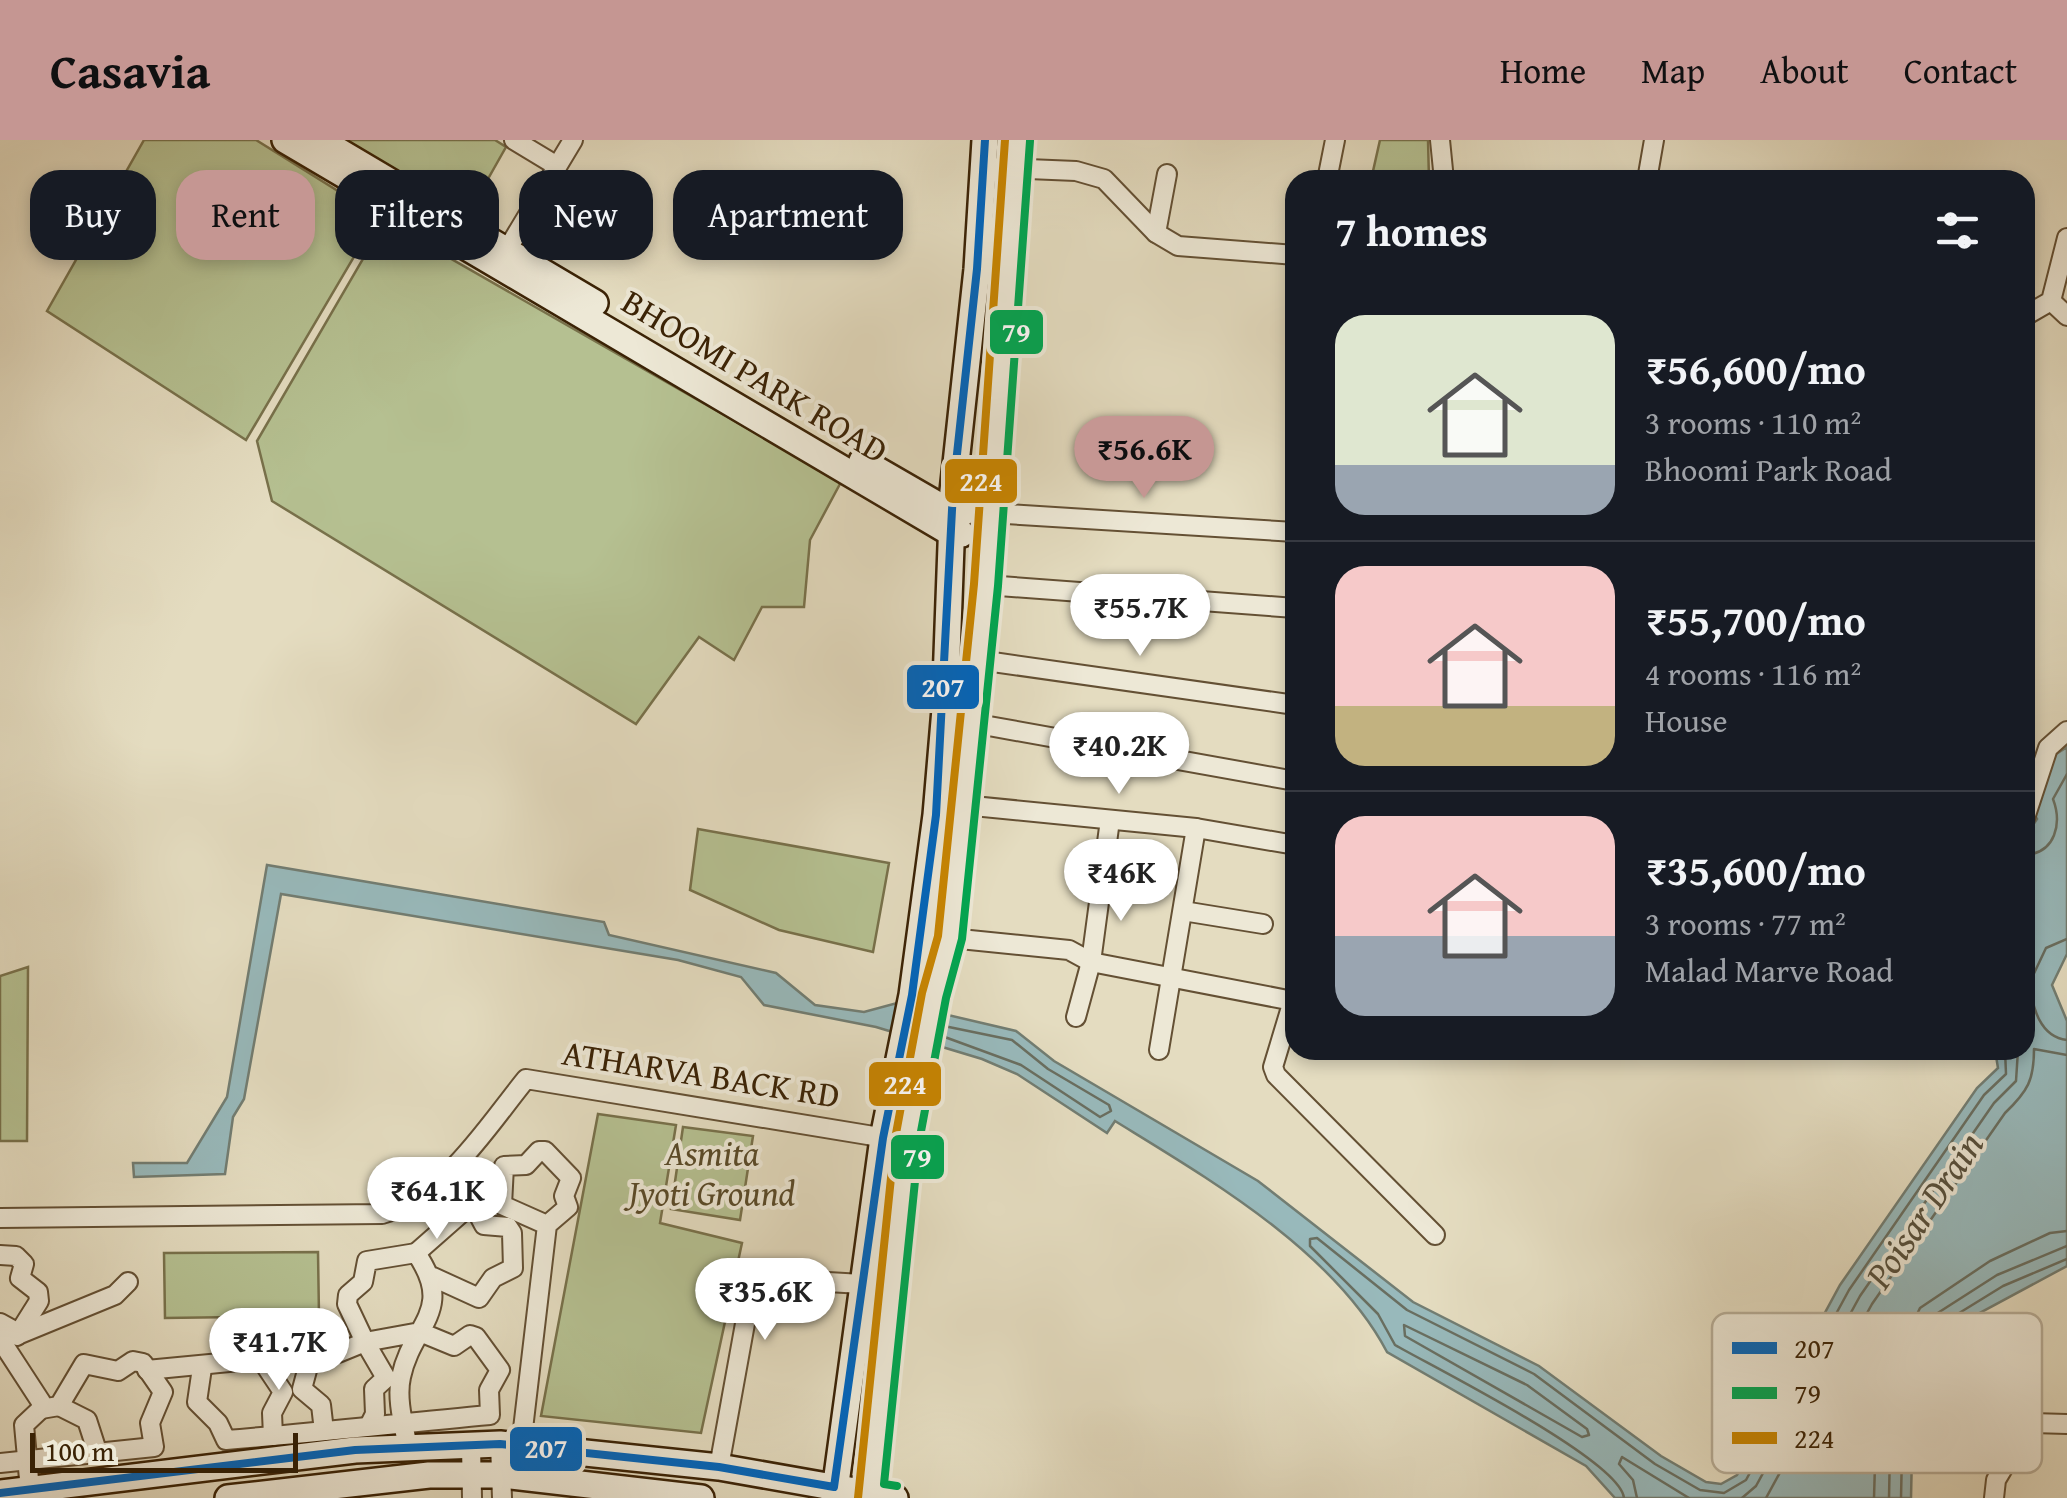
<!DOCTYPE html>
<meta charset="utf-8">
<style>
:root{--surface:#171b24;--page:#242831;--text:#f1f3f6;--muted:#9ea1a6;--line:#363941;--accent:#c59692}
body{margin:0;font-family:"Gentium Book Plus",serif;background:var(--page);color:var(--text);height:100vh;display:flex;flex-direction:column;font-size:38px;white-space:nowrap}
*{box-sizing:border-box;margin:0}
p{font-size:32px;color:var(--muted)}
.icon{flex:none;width:55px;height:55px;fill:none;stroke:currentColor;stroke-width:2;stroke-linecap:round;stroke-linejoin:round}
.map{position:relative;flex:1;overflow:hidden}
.panel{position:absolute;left:1285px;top:30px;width:750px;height:890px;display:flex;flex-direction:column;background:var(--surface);border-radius:30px;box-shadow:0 5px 15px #0003}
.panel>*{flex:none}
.hud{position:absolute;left:30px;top:30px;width:950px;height:90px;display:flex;gap:20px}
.scale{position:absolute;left:30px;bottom:25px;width:268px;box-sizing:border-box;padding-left:10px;border:5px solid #3a2205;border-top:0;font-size:28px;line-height:35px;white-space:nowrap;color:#3a2205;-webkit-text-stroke:8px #ede8d6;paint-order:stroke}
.price{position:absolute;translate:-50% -85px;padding:0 22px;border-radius:35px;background:#fff;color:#222;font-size:32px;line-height:65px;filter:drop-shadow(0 2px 5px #0008)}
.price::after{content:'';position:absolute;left:50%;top:60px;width:30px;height:22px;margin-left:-15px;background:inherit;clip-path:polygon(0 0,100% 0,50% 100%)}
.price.on{background:var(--accent);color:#111}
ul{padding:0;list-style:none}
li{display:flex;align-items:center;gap:30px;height:250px;padding:0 50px}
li+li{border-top:2px solid var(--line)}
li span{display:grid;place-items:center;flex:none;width:280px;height:200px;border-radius:30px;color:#555}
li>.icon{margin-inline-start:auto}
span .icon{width:120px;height:120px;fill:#fffc;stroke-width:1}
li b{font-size:42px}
h2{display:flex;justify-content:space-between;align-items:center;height:120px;padding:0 50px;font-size:42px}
.pill{padding:0 35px;border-radius:30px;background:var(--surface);box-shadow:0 5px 15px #0003;font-size:35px;line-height:90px}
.pill.on{background:var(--accent);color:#111}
header{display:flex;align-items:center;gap:60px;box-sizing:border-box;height:140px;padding:0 50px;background:var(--accent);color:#111}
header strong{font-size:48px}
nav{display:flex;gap:55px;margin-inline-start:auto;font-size:35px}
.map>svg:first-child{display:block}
.green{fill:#b5c091;stroke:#78714b;stroke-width:2.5}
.water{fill:#98b9bb;stroke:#727d72;stroke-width:2.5}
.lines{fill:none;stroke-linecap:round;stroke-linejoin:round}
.shore{stroke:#696e60;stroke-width:2.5}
.street-casing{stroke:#645034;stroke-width:22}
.secondary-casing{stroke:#3a2205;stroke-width:30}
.street{stroke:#ede8d6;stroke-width:18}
.secondary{stroke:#ede8d6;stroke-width:25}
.bus-1-casing{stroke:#ede8d6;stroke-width:15}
.bus-2-casing{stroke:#ede8d6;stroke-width:15}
.bus-3-casing{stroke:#ede8d6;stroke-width:15}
.bus-1{stroke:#0065bd;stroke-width:8}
.bus-2{stroke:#00a651;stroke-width:8}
.bus-3{stroke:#c88501;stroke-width:8}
.labels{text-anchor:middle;stroke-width:8;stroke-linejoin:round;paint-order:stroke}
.street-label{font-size:35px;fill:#3a2205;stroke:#ede8d6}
.park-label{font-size:35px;font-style:italic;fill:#594a28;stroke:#ede8d6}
.water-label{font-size:38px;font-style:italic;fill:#564f3c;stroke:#ede8d6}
.key{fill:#ede8d6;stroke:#b7ad97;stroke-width:2.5}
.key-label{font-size:28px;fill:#3a2205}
.line-badge{stroke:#ede8d6;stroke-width:4}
.badge-label{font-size:28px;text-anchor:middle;font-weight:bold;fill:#fff}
</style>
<header>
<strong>Casavia</strong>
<nav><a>Home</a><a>Map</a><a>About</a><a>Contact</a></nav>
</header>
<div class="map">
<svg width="2067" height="1358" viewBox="0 0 2067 1358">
<rect width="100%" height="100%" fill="#e4dcc0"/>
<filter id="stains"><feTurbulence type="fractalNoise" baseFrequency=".002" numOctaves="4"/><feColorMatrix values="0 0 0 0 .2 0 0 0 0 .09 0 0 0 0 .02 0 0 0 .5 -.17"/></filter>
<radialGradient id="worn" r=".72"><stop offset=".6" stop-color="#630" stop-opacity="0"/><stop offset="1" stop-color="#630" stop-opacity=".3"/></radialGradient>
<g class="green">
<polygon points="144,0 256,0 378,76 246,300 47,171"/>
<polygon points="345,0 495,0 506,7 467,76"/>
<polygon points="1380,0 1428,0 1429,40 1371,40"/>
<polygon points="385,81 841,342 810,400 804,467 762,467 734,520 699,497 636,584 272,361 257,301"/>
<polygon points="698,689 889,723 873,812 779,790 690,750"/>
<polygon points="28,827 27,1001 0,1001 0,836"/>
<polygon points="598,974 676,985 660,1083 742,1103 701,1293 541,1276"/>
<polygon points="683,987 753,996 740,1080 671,1069"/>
<polygon points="318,1112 319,1176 165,1178 164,1113"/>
</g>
<path class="water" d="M2067 607V814L2052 845 2067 881V1126L1952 1188 1913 1268 1911 1358H1615L1586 1326 1387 1212C1334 1111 1209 1039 1115 981L1107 993 1017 934 982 919 876 887 764 865 741 837 678 820 281 754 244 959 233 977 225 1034 134 1037 133 1023H187L227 957 267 725 604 782 609 795 776 833 815 865 864 872 897 863 1016 891 1054 921 1258 1041 1413 1162 1539 1226 1661 1316 1706 1342 1721 1344 1737 1335 1840 1145 1977 948 1998 928 1995 910H2025V697L2037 679 2028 664 2050 618Z"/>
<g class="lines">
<g class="shore">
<path d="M2025 715C2056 713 2062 683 2053 659L2067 634"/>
<path d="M2067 799 2046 808 2029 844C2033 868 2040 897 2067 900"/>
<polyline points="942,896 1021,925 1100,977 1111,971 1109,965 1048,929 1012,900 944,886"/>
<polygon points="1404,1185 1527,1245 1587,1289 1589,1295 1582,1297 1405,1196"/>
<path d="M1624 1358C1620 1320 1435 1228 1395 1205L1378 1174 1310 1106V1099L1317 1098 1407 1170 1534 1234 1655 1324 1700 1350 1724 1353 1746 1340 1849 1150 1984 955 2006 934 2005 910"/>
<polyline points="1637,1358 1633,1340 1619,1324 1622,1317 1689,1358"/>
<polyline points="1742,1358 1756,1346 1860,1156 1994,963 2016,941 2018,910"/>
<path d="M1766 1358 1872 1164 2005 973C2028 951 2034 940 2034 909L2067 915"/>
<polyline points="1874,1358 1877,1257 1920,1168 1990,1121 2050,1093 2067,1091"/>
<polyline points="1889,1358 1891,1261 1933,1176 1997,1135 2067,1106"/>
<polyline points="1901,1358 1903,1266 1943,1183 2003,1146 2067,1119"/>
</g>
<defs>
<g id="street">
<polyline points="514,0 557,26"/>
<polyline points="1440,0 1444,40"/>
<polyline points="983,27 1076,31 1104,39 1156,93 1178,106 1295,115"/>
<polyline points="1327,40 1335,0"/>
<polyline points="1647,40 1654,0"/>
<polyline points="1156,93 1167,34"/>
<polyline points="501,120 573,0"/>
<polyline points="2051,161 2067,176"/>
<polyline points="2025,176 2051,161 2067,98"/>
<polyline points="990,373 1295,392"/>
<polyline points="986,445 1295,468"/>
<polyline points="979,520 1295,565"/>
<polyline points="972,583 1295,641"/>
<polyline points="953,664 1196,688 1295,705"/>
<polyline points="2025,678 2048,608 2067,591"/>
<polyline points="1183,771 1263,784"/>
<polyline points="950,798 1069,810 1091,822 1293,861"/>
<polyline points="1295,854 1273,927 1276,935 1435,1095"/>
<polyline points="1076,877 1091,822 1110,680"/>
<polyline points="1159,910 1196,688"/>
<path d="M0 1078 382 1074C445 1056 486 988 526 939L892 999"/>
<polyline points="416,1113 466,1069 476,1070 484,1085 508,1087 512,1093 513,1128 493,1138 479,1158 433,1137"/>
<polyline points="0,1115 16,1116 24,1124 20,1138 38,1152 39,1161 17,1196"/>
<polyline points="0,1183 20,1194 115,1155 128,1142"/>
<polyline points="0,1199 41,1262 41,1269 24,1285 30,1350"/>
<polyline points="312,1212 302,1249 321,1265 324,1291"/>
<polyline points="261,1219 325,1209 338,1213 365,1202 386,1238 374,1249 375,1274 369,1286"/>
<path d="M202 1228 197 1262 218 1283 226 1300C314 1293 402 1283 490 1275L489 1250 500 1230 476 1197 470 1195 454 1206 420 1192 365 1202 347 1164 348 1155 363 1142 367 1121 416 1113C456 1171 412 1184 401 1237 396 1259 404 1286 408 1308"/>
<polyline points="147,1230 261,1219 283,1252 272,1273 273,1296"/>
<polyline points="59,1266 87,1280 98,1314"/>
<polyline points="500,1304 502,1358"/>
<polyline points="471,1305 472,1358"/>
<polyline points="521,1306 547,1085 568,1067 564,1056 571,1038 545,1011 539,1011 526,1025 504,1026 502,1065 547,1085"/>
<polyline points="0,1323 154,1307 150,1283 163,1252 143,1223 133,1221 118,1231 84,1224 59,1266 41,1269"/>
<polyline points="719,1327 752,1145 760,1138 862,1144"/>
<polyline points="1994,1358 1996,1340 2030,1283 2067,1284"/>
</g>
<g id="secondary">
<polyline points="285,0 951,393 962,394"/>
<polyline points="320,0 595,163"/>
<polyline points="862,321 952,373 963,373"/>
<polyline points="0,1353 355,1310 500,1304 719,1327 895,1358"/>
<polyline points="228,1358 429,1335 502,1335 701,1358"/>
<polyline points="834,1358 883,998 912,855 936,675 945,569 953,351 977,129 985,0"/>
<polyline points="870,1358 907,1000 934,855 950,798 986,445 1018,0"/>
</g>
</defs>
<use href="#street" class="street-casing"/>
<use href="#secondary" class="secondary-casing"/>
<use href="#street" class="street"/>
<use href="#secondary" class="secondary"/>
<defs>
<polyline id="bus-1" points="0,1353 355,1310 500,1304 719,1327 834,1347 883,998 912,855 936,675 953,351 977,129 985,0"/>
<polyline id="bus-2" points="897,1346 884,1344 919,1002 946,858 962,799 998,446 1030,1"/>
<polyline id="bus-3" points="858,1358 895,999 922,853 938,796 974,444 1005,0"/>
</defs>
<use href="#bus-1" class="bus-1-casing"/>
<use href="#bus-2" class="bus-2-casing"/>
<use href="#bus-3" class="bus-3-casing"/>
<use href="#bus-1" class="bus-1"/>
<use href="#bus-2" class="bus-2"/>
<use href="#bus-3" class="bus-3"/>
</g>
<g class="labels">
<g class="street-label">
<text transform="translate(755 236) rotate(31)" y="12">BHOOMI PARK ROAD</text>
<text transform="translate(701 934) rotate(9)" y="12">ATHARVA BACK RD</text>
</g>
<g class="park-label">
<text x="712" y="1025">Asmita<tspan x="712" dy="40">Jyoti Ground</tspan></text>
</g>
<g class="water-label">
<text transform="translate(1924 1070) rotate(-56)" y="13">Poisar Drain</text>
</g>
</g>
<rect x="1712" y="1173" width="330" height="160" rx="15" class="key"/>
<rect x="1732" y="1202" width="45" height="12" fill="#0065bd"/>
<rect x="1732" y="1247" width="45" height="12" fill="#00a651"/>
<rect x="1732" y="1292" width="45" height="12" fill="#c88501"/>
<g class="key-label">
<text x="1794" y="1218">207</text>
<text x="1794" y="1263">79</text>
<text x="1794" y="1308">224</text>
</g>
<g class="line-badge">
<rect x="988" y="168" width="57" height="48" rx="10" fill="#00a651"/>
<rect x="943" y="317" width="76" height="48" rx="10" fill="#c88501"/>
<rect x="905" y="523" width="76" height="48" rx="10" fill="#0065bd"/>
<rect x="867" y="920" width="76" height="48" rx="10" fill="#c88501"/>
<rect x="889" y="993" width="57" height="48" rx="10" fill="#00a651"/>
<rect x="508" y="1285" width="76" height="48" rx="10" fill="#0065bd"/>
</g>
<g class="badge-label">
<text x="1016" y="202">79</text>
<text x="981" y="351">224</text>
<text x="943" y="557">207</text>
<text x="905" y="954">224</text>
<text x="917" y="1027">79</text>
<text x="546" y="1318">207</text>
</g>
<rect width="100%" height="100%" filter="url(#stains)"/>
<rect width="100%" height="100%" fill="url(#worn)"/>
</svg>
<div class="scale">100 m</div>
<b class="price on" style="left:1144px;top:361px">₹56.6K</b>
<b class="price" style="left:1140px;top:519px">₹55.7K</b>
<b class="price" style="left:1119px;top:657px">₹40.2K</b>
<b class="price" style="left:1121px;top:784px">₹46K</b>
<b class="price" style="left:437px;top:1102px">₹64.1K</b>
<b class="price" style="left:765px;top:1203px">₹35.6K</b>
<b class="price" style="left:279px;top:1253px">₹41.7K</b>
<div class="hud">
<a class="pill">Buy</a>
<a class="pill on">Rent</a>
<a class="pill">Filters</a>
<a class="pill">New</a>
<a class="pill">Apartment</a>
</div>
<section class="panel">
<h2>7 homes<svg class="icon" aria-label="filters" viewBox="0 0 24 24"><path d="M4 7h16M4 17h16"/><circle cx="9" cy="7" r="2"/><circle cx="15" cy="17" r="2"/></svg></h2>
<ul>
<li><span style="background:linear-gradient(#dfe7d0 75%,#9aa5b1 0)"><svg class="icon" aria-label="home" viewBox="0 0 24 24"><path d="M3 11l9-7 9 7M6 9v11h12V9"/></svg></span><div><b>₹56,600/mo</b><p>3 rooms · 110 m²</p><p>Bhoomi Park Road</p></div></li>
<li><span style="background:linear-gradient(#f6c9c9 70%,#c2b280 0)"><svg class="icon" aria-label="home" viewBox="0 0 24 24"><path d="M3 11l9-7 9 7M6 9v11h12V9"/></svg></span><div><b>₹55,700/mo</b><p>4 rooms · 116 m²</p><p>House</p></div></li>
<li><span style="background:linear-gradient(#f6c9c9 60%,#9aa5b1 0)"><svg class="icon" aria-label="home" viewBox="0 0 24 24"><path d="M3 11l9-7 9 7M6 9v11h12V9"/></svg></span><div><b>₹35,600/mo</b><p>3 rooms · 77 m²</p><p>Malad Marve Road</p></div></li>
</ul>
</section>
</div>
